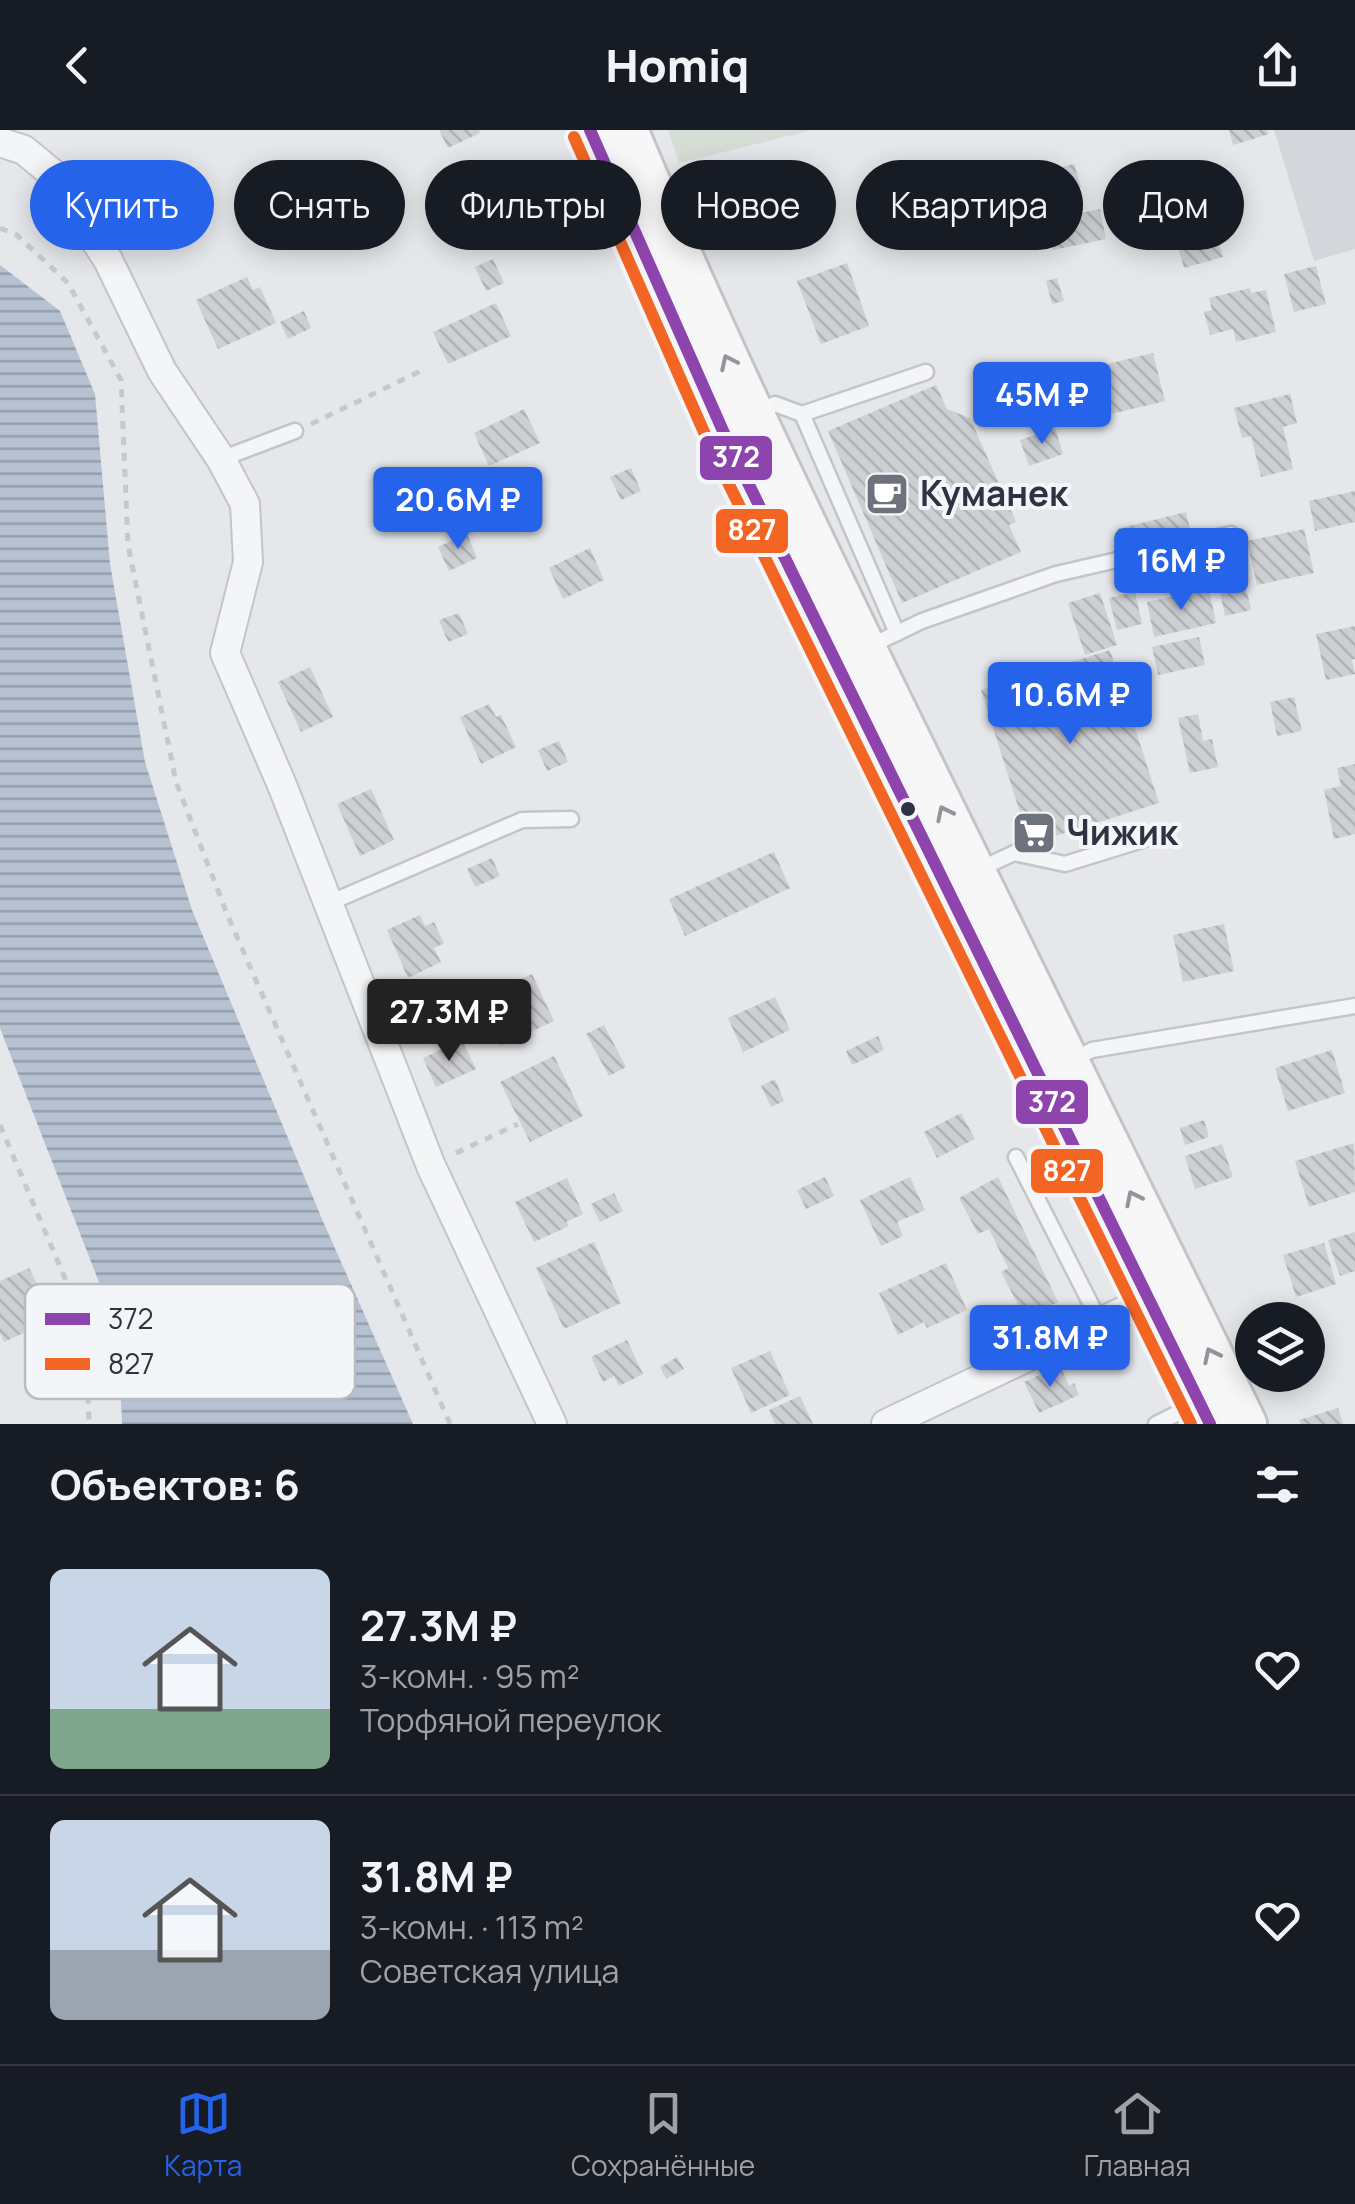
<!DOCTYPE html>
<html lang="ru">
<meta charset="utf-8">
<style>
:root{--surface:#171b24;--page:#20242c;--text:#f1f3f6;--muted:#9ea1a6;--line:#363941;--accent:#2563eb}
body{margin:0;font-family:Manrope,sans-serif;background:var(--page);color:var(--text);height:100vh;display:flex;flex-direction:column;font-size:38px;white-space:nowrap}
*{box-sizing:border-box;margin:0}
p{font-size:32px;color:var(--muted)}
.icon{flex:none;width:55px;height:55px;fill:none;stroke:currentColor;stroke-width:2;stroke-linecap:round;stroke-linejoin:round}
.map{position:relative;height:1294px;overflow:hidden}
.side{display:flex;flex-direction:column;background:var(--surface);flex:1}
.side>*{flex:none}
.hud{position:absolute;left:30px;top:30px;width:1295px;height:90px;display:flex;gap:20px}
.buttons{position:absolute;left:1235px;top:1172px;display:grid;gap:20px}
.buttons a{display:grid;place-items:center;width:90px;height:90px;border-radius:50%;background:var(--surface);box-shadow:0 5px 25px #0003;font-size:50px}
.price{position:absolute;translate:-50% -85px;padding:0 22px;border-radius:10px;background:var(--accent);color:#fff;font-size:32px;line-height:65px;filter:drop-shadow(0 2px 5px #0008)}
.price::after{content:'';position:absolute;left:50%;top:60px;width:30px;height:22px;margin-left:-15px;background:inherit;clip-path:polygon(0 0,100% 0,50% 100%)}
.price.current{background:#222;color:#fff}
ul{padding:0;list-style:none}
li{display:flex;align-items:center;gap:30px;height:250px;padding:0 50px}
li+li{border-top:2px solid var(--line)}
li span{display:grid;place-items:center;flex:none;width:280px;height:200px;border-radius:15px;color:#555}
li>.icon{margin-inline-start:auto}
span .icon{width:120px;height:120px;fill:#fffc;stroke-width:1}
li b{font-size:42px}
h2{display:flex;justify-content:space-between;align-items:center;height:120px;padding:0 50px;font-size:42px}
.pill{padding:0 35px;border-radius:45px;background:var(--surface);box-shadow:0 5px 25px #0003;font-size:35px;line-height:90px}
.pill.current{background:var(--accent);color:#fff}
header{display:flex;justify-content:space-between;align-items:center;height:130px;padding:0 50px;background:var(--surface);font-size:45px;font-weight:800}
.menu{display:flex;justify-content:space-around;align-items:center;height:140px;border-top:2px solid var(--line);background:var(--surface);font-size:28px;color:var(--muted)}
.menu a{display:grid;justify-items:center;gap:5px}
.menu .current{color:var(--accent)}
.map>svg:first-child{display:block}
.built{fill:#d4d6dc}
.green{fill:#d6ddd6}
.water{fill:url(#water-rules)}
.building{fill:url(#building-back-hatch)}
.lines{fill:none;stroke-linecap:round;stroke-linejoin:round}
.service-casing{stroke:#c3c5c8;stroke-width:19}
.minor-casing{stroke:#c3c5c8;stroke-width:32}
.primary-casing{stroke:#c2c4c7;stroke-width:48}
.path{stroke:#c6c8cb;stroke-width:5;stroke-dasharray:8 8;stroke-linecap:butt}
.service{stroke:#f4f5f6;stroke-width:14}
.minor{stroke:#f4f5f6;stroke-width:28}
.primary{stroke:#f7f7f8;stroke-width:42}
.bus-1-casing{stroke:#f4f5f8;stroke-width:20}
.bus-2-casing{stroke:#f4f5f8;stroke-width:20}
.bus-1{stroke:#8e44ad;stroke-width:12}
.bus-2{stroke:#f26522;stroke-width:12}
.oneway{stroke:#92959d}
.bus-dot{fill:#2d3342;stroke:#f4f5f8;stroke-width:4}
.labels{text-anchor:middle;stroke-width:8;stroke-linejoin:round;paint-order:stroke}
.poi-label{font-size:35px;font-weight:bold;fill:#2d3342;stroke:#f4f5f8;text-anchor:start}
.key{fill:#f4f5f8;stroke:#b8bbc1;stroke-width:2.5}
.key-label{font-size:28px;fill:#2d3342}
.line-badge{stroke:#f4f5f8;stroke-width:4}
.badge-label{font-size:28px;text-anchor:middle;font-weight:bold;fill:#fff}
</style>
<header><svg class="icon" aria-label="back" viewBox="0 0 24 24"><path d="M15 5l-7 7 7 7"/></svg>Homiq<svg class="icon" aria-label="share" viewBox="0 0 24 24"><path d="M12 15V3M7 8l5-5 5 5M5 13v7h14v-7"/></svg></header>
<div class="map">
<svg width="1355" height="1294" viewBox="0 0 1355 1294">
<defs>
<pattern id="water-rules" width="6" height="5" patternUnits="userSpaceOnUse" patternTransform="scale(2.5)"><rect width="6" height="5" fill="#b6c2d2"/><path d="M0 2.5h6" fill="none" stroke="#949eac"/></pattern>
<pattern id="building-back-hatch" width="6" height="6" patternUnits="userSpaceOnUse" patternTransform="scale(2.5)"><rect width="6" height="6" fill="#cdcfd2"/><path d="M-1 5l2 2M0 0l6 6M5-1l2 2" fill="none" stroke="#b0b2b6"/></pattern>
</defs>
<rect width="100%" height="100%" fill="#e5e7ea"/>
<polygon class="built" points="1274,0 1355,0 1355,119 1314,131"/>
<polygon class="green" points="668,0 812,0 679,33"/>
<polygon class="water" points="0,135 60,181 95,264 110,434 145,632 192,780 322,1089 413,1294 122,1294 118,1201 0,898"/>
<g class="building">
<polygon points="439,0 479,0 480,3 448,18"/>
<polygon points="1229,0 1267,0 1269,4 1233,15"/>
<polygon points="1074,34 1081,57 1062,63 1055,39"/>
<polygon points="521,35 534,63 491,83 479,55"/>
<polygon points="1211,42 1220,71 1183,82 1175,53"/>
<polygon points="810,53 818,79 790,87 793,96 766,104 755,69"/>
<polygon points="185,55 203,93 174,106 157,67"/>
<polygon points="1100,79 1106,109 1053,120 1047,90"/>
<polygon points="1212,89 1223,127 1184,138 1173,100"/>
<polygon points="493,129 504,153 486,161 475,137"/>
<polygon points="847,133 869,196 821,214 797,151"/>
<polygon points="1316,136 1326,174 1294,182 1284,144"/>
<polygon points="247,147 253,160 260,157 276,193 218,219 196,170"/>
<polygon points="1057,148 1064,171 1052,174 1046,151"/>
<polygon points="1250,158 1251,163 1266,160 1276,202 1236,212 1233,199 1210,205 1204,182 1212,180 1209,168"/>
<polygon points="496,173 511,206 448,234 433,202"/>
<polygon points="304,181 311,198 288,209 280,192"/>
<polygon points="1153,223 1165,271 1107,285 1095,237"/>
<polygon points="1015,254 1032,282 1011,295 994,266"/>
<polygon points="936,255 947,279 970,288 1016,392 1009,395 1021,422 902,473 828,301"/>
<polygon points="1290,264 1297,293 1283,297 1293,339 1261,347 1251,306 1242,308 1234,278"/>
<polygon points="524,279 540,313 489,336 474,303"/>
<polygon points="1055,298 1063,324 1029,336 1020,310"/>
<polygon points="631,338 641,361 621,370 610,347"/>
<polygon points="1355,361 1355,392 1315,401 1309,371"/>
<polygon points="491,372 498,386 477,395 470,381"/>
<polygon points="1186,382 1190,400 1122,417 1117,399"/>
<polygon points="1304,399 1314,443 1257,455 1247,411"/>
<polygon points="467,404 477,428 449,441 438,417"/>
<polygon points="590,418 604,450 563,469 549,438"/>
<polygon points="1245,452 1251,480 1225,486 1219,457"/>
<polygon points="1209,459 1216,493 1154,507 1147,472"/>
<polygon points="1135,462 1142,494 1117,500 1109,468"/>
<polygon points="1100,463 1117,515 1085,525 1068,473"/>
<polygon points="459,483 468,504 448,512 439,490"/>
<polygon points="1355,496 1355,529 1352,530 1355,544 1326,550 1316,504"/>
<polygon points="1199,507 1205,535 1158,545 1152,517"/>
<polygon points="1110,520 1159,673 1030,714 981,560"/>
<polygon points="310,537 333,587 301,602 278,552"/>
<polygon points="1294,567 1302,601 1277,606 1270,572"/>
<polygon points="489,574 496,587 501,585 516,617 481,634 460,587"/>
<polygon points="1198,584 1203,611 1212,609 1218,637 1190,643 1178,588"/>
<polygon points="559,611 568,632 547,641 538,620"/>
<polygon points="1355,634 1355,704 1334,709 1324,660 1341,656 1337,638"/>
<polygon points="371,659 394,710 360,726 337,674"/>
<polygon points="774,722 790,758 685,806 669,769"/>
<polygon points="492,728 500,746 475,757 467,739"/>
<polygon points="420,785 425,796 434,792 444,813 434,818 441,832 408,848 387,800"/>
<polygon points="1224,794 1234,841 1183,852 1173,805"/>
<polygon points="532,844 554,891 500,916 478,869"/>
<polygon points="775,867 790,900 743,922 728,888"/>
<polygon points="604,895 626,937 609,946 586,904"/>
<polygon points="878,906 884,920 852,935 846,921"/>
<polygon points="462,910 476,939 436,957 423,928"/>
<polygon points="1332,920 1345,963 1288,981 1275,938"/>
<polygon points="554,926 583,986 530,1012 500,952"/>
<polygon points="775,949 784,971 771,977 761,956"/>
<polygon points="961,983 975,1009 937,1028 924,1002"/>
<polygon points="1204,990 1209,1007 1185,1015 1180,998"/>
<polygon points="1354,1013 1355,1062 1309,1077 1295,1031"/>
<polygon points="1222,1014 1233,1047 1195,1059 1185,1026"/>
<polygon points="825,1047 834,1066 806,1079 797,1060"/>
<polygon points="910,1047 925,1080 897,1092 903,1106 881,1116 860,1070"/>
<polygon points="998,1047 1058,1172 1025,1188 1001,1142 1008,1138 989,1099 978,1104 959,1068"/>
<polygon points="567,1048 583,1084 566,1092 569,1096 534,1112 515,1072"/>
<polygon points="614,1063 623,1081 600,1092 591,1074"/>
<polygon points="1355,1102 1355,1141 1340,1146 1328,1110"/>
<polygon points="594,1112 621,1173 564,1199 536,1138"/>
<polygon points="1324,1113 1336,1154 1296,1167 1283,1125"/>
<polygon points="946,1133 967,1180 927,1198 924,1192 898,1205 879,1163"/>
<polygon points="29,1138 54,1189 4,1212 0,1203 0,1151"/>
<polygon points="1027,1189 1036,1208 997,1226 988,1207"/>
<polygon points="627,1210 643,1244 619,1256 614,1246 603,1252 591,1227"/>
<polygon points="770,1221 790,1265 751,1283 731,1238"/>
<polygon points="677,1227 684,1239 666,1249 660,1237"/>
<polygon points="1060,1236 1069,1256 1074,1253 1079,1265 1039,1283 1024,1252"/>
<polygon points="800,1266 813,1294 775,1294 769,1280"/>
<polygon points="1338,1278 1343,1294 1301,1294 1299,1290"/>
</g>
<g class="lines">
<defs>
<g id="service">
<polyline points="755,283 775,274 802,284 897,503"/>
<polyline points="802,284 926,242"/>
<polyline points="221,329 295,301"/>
<polyline points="870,516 922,491 1056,444 1231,404"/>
<polyline points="978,740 1014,723 1065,734 1165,703"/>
<polyline points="329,773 522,690 571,689"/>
<polyline points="1071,930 1092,920 1355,876"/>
<polyline points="1016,1027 1100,1192"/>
<polyline points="1156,1294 1194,1275"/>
</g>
<g id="minor">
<polyline points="0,12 24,20 53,44 108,130 162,241 221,329 245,374 248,432 225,523 282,655 431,1036 552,1294"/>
<polyline points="886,1294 1162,1163"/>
</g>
<g id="primary">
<polyline points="590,0 727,310 1210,1294"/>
<path d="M626 0C705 188 793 372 882 555 1001 802 1123 1048 1245 1294"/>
</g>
</defs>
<use href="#service" class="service-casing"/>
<use href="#minor" class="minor-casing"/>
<use href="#primary" class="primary-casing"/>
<g class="path">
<polyline points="0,98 17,105 68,153 121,250 128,415 176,652 227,784 450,1294"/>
<polyline points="311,294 425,239"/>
<polyline points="0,995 86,1198 89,1294"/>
<polyline points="456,1023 518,994"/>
</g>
<use href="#service" class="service"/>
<use href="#minor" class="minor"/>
<use href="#primary" class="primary"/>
<defs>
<polyline id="bus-1" points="590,0 727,310 1210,1294"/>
<polyline id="bus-2" points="574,7 711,318 1191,1294"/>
</defs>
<use href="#bus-1" class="bus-1-casing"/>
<use href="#bus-2" class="bus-2-casing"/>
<use href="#bus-1" class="bus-1"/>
<use href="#bus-2" class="bus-2"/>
</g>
<defs><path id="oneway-chevron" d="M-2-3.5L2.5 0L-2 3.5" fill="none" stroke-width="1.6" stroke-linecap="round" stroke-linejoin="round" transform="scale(2.5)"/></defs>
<g class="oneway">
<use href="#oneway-chevron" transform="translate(728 232) rotate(-115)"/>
<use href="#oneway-chevron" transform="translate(944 683) rotate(-116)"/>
<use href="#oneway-chevron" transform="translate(1133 1068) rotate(-116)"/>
<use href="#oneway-chevron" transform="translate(1211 1225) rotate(-116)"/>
</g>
<defs>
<symbol id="cafe-square" viewBox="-11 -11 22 22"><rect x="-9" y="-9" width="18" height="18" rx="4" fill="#6d727d" stroke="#f4f5f8"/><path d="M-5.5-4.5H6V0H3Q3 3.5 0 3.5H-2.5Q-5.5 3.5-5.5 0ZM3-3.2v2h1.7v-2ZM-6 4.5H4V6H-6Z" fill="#fff"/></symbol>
<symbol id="supermarket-square" viewBox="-11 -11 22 22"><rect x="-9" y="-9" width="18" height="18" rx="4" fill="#6d727d" stroke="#f4f5f8"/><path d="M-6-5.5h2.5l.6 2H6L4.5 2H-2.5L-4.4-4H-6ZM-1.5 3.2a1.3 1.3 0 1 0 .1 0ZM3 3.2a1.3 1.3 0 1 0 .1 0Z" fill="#fff"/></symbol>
</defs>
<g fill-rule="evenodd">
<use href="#cafe-square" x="862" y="339" width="50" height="50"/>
<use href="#supermarket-square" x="1009" y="678" width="50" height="50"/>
</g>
<circle class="bus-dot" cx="908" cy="679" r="9"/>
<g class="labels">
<g class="poi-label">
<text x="920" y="376">Куманек</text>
<text x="1066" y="715">Чижик</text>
</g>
</g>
<rect x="25" y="1154" width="330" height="115" rx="15" class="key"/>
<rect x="45" y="1183" width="45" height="12" fill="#8e44ad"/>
<rect x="45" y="1228" width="45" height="12" fill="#f26522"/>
<g class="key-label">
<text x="108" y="1199">372</text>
<text x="108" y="1244">827</text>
</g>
<g class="line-badge">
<rect x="698" y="304" width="76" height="48" rx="10" fill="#8e44ad"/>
<rect x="714" y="377" width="76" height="48" rx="10" fill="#f26522"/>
<rect x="1014" y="948" width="76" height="48" rx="10" fill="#8e44ad"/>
<rect x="1029" y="1017" width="76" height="48" rx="10" fill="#f26522"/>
</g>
<g class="badge-label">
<text x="736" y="337">372</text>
<text x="752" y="410">827</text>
<text x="1052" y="982">372</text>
<text x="1067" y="1051">827</text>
</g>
</svg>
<div class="buttons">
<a><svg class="icon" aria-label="layers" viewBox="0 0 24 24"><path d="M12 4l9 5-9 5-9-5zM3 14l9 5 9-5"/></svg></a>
</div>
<b class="price" style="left:1042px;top:317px">45M ₽</b>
<b class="price" style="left:458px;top:422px">20.6M ₽</b>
<b class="price" style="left:1181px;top:483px">16M ₽</b>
<b class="price" style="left:1070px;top:617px">10.6M ₽</b>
<b class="price current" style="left:449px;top:934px">27.3M ₽</b>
<b class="price" style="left:1050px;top:1260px">31.8M ₽</b>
<div class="hud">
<a class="pill current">Купить</a>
<a class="pill">Снять</a>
<a class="pill">Фильтры</a>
<a class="pill">Новое</a>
<a class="pill">Квартира</a>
<a class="pill">Дом</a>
</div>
</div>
<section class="side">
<h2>Объектов: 6<svg class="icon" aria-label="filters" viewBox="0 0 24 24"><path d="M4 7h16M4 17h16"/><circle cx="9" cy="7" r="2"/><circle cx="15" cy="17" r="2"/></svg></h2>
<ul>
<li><span style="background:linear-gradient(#c9d6e8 70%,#7fa58c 0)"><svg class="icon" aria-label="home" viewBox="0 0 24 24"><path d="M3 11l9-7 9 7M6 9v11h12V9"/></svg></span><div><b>27.3M ₽</b><p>3-комн. · 95 m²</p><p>Торфяной переулок</p></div><svg class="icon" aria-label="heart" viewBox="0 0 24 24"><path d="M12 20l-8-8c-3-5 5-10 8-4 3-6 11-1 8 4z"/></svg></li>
<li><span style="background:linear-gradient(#c9d6e8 65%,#9aa5b1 0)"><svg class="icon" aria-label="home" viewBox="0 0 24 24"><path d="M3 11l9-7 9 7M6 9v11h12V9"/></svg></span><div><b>31.8M ₽</b><p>3-комн. · 113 m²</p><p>Советская улица</p></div><svg class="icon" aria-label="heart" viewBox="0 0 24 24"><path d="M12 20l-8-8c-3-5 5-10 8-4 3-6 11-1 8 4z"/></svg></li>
</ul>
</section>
<nav class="menu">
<a class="current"><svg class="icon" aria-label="map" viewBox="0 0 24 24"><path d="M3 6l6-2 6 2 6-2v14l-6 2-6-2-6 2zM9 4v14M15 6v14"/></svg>Карта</a>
<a><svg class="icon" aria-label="saved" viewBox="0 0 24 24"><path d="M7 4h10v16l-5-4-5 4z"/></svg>Сохранённые</a>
<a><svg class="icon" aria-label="home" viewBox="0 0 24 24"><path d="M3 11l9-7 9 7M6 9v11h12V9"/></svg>Главная</a>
</nav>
